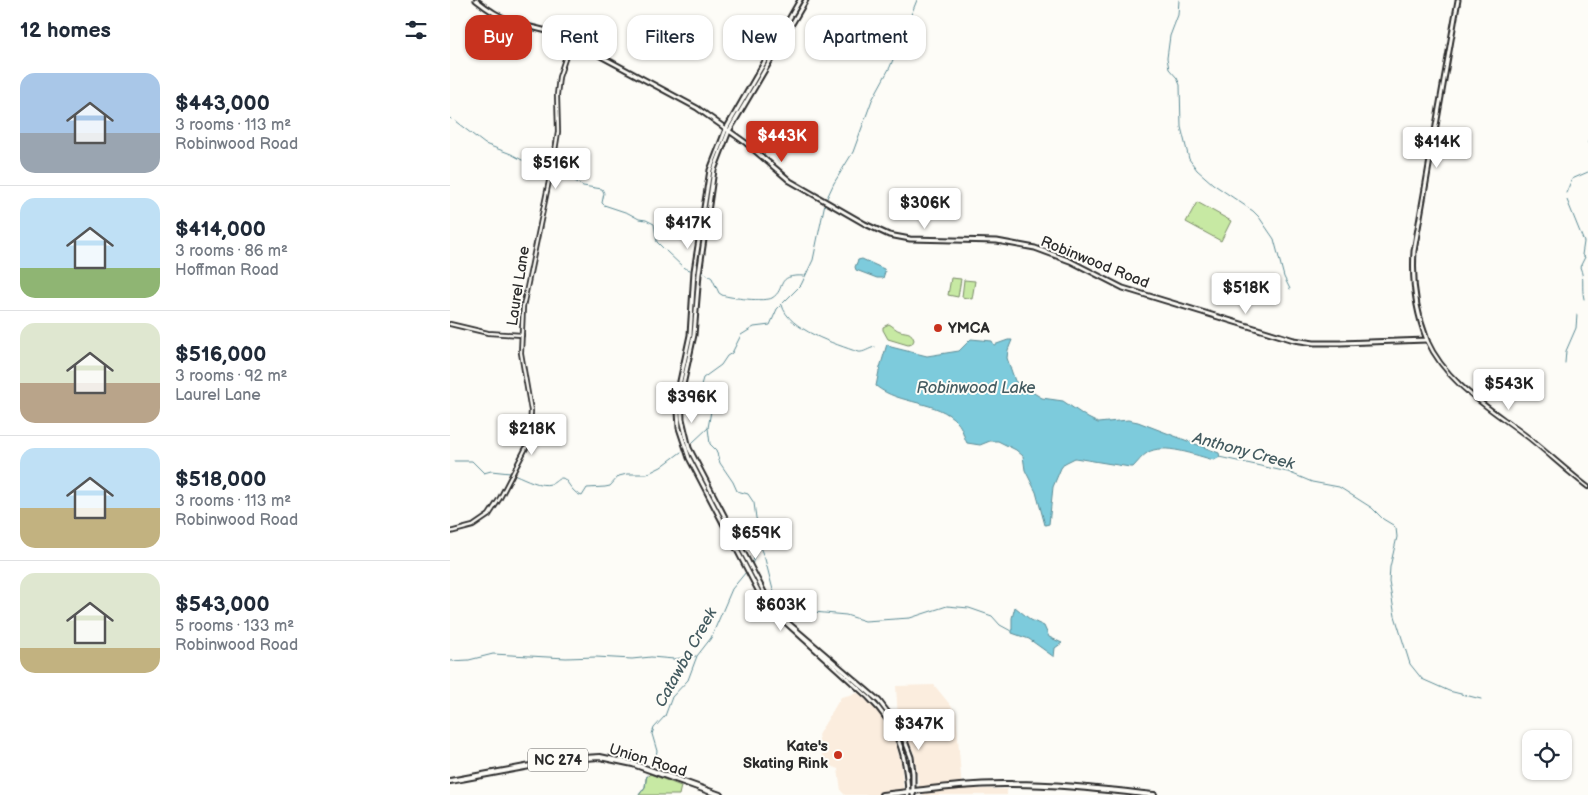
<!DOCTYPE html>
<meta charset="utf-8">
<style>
:root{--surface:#fff;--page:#f2f2f3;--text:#1f2937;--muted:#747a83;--line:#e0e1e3;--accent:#c8321e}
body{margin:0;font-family:"Balsamiq Sans",sans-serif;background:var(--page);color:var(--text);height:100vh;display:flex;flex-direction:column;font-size:19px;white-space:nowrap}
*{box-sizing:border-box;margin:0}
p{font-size:16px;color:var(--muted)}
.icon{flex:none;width:28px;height:28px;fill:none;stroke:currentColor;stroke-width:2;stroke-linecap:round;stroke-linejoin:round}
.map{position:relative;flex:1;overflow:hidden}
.panel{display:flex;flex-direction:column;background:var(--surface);width:450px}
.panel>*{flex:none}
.banner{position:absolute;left:15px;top:15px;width:475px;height:45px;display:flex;gap:10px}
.controls{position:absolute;left:1072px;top:730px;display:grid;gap:10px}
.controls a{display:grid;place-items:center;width:50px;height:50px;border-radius:10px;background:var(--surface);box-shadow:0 1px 4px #0004;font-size:25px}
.price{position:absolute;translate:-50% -42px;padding:0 11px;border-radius:5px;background:#fff;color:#222;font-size:16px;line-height:32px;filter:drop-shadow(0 1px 2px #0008)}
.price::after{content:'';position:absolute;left:50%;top:30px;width:15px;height:11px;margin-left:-8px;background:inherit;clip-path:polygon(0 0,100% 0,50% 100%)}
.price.current{background:var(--accent);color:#fff}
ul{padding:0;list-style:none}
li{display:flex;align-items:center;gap:15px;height:125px;padding:0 20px}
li+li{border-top:1px solid var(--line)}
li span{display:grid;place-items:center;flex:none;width:140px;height:100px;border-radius:15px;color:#555}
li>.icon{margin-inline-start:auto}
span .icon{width:60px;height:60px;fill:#fffc;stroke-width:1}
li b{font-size:21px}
h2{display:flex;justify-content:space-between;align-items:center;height:60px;padding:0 20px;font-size:21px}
.pill{padding:0 18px;border-radius:15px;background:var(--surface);box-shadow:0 1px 4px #0004;font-size:18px;line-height:45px}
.pill.current{background:var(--accent);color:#fff}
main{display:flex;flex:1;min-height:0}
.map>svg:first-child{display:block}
.built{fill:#fbedde}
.green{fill:#c7e9a3;stroke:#798a67}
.water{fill:#7dcbdc;stroke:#5c8b95}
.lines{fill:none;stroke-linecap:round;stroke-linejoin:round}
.stream{stroke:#5c8b95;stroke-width:1}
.tertiary-casing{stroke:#2b2b2b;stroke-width:6}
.secondary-casing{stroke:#2b2b2b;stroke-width:7}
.primary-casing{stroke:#2b2b2b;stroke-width:8}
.tertiary{stroke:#fdfcf7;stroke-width:2.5}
.secondary{stroke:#fdfcf7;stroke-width:3}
.primary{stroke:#fdfcf7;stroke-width:4}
.poi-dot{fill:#c8321e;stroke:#fdfcf7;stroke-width:2}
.labels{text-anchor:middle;stroke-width:4;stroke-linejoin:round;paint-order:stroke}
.shield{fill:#fdfcf7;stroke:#6a6a68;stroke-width:1}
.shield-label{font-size:14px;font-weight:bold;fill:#2b2b2b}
.street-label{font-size:15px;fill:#2b2b2b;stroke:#fdfcf7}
.poi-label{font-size:15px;font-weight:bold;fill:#2b2b2b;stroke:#fdfcf7;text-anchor:start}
.water-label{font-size:16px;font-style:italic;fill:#445b60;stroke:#fdfcf7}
</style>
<main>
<section class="panel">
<h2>12 homes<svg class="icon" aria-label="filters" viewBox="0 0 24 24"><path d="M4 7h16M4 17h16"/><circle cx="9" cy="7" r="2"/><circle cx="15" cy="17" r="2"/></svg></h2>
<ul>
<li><span style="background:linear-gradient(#a9c7e8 60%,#9aa5b1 0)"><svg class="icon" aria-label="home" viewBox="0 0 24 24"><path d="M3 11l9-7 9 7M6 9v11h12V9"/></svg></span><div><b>$443,000</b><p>3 rooms · 113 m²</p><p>Robinwood Road</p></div></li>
<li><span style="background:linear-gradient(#bfe0f5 70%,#8fb573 0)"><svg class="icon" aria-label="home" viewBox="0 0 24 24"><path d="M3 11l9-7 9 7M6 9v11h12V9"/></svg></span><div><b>$414,000</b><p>3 rooms · 86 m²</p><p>Hoffman Road</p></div></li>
<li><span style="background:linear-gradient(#dfe7d0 60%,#b9a48a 0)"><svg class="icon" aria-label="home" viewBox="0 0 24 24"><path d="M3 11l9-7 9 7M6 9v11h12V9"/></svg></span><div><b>$516,000</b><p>3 rooms · 92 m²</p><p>Laurel Lane</p></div></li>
<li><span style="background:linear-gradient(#bfe0f5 60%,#c2b280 0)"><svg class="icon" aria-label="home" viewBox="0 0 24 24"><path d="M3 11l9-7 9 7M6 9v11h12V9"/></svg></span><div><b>$518,000</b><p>3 rooms · 113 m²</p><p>Robinwood Road</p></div></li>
<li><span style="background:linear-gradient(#dfe7d0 75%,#c2b280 0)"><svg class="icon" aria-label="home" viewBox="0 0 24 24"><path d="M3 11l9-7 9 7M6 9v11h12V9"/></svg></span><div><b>$543,000</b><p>5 rooms · 133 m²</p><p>Robinwood Road</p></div></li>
</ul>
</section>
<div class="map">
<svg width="1138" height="795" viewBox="0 0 1138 795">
<rect width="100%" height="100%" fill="#fdfcf7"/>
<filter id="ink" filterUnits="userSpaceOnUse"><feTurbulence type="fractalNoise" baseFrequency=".02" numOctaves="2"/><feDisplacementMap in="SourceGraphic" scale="10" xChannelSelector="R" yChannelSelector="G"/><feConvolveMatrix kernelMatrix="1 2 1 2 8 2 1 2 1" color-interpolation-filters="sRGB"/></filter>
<g filter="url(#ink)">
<g class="built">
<polygon points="484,685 506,712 512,789 557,789 557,795 469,795 469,784 464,753 448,719 446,686"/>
<polygon points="408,693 425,708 443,735 451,762 454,795 395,795 391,791 388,769 374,763 368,735 391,697"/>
</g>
<g class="green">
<polygon points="747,202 781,221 771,241 736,222"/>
<polygon points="501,278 511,279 508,297 498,295"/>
<polygon points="514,280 525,281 522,299 512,297"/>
<path d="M439 324C443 326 446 330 450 331 458 333 461 331 464 340L462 344 458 345 438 339 433 330V327Z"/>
<polygon points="200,774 231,786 229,795 189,795 195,787 196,778"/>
</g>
<g class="water">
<polygon points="412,259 434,269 435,272 433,278 427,278 406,270 405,267 408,260"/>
<path d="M521 339 542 341 544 345 558 340H562L558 350 557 358 565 381 569 384 592 398 613 401 638 418 648 423 678 420 688 422 769 453 770 457 764 460C747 456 713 442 697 453 692 456 688 462 683 467H680L625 458 615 463 611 468 603 487 599 524 595 525 586 492 575 470 573 456 566 450 548 441H540L530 445 517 443C513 436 513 428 507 422 488 400 449 405 426 386L429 371 437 344 441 347 477 356 509 351Z"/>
<polygon points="565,607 581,620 594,626 599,637 612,643 605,648 604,657 579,639 562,633 562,618"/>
</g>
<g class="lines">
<g class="stream">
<polyline points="729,0 728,15 720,36 717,58 719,69 727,78 730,85 731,127 739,159 747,170 763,184 803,211 809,217 824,239 834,277 840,289"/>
<polyline points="0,118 1,119"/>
<polyline points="5,121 35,144 61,154 72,160 97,165"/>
<polyline points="1138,142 1138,143"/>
<polyline points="107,166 111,165 122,179 133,186 152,189 154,193 152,203 154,205 178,213 189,219 196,220 204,224 207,242 213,248"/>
<polyline points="1116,193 1122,179 1138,172"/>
<polyline points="376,200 384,183 403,152 422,100 440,67 467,0"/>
<path d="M1117 200 1134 242 1132 255 1135 257 1130 267C1135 279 1131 287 1134 299"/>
<polyline points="216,251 234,268 240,270"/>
<path d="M252 271 262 278 269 293 272 295C280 298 315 302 322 298 337 289 324 274 354 276"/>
<path d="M332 305C338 330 386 344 408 352 414 353 419 348 425 347"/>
<polyline points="1115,363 1116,351 1126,328 1127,315"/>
<polyline points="242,443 258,428"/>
<polyline points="769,457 838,472 862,482 889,487 922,508 933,519 943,525 946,528 947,537 940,567 939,582 945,616 960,664 972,679 999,691 1031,699"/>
<polyline points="4,461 22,461 34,473 41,471 60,473"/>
<path d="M66 475C76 479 90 487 101 484 105 483 108 478 112 478 117 478 121 493 132 496L137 488 155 487 160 486 169 476 177 474H197L211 467 231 452"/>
<polyline points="309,545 315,559 323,590 333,604 339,607 353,611 396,615 415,621 460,618 497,606 519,608 542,616 550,625 561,631"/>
<polyline points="302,565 308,544 310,529 306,518 304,503 298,494 287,491 283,482 270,463 266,450 260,444 258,428 261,411 248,401 247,399 253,378 271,365 277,356 282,353 291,335 304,327 320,325 327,309 351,285 363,260 375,203"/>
<polyline points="0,661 19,660 43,654 116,658 146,657 182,659 201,657 224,659 246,656"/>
<polyline points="200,764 205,760 207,751 202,734 204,728 215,716 222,697 238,680 247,656 261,638 282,589 296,572"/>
<polyline points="189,795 195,787 197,775"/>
</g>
<defs>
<g id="tertiary">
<polyline points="0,324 38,333 72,335"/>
<path d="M977 340C997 385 1042 409 1079 438 1099 454 1118 472 1138 487"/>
<polyline points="0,532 23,526 39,515 50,498 79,442 81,411 71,353 73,307 104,157 108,132 107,95 109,77 115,59 124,42"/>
</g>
<g id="secondary">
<path d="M26 0C36 8 47 16 59 20 77 28 97 29 115 37L247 108 296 143 340 181 415 224 439 235 460 239 547 241 585 248 620 261 673 288 844 340 864 343H890L977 340C966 312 962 281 964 251L1008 0"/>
<path d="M350 0 276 129 260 170 244 271 240 335 227 395 229 428 239 458 311 596 324 612 418 697C448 726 457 755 458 795"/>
<polyline points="356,0 279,131 264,170 249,274 244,335 231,394 232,419 239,448 315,594 338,623 429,701 451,730 461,757 463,773 463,795"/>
</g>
<g id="primary">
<polyline points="0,781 118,759 150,757 183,764 270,795"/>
<path d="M432 795C475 790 518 783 562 784 609 784 657 790 704 795"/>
</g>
</defs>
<use href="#tertiary" class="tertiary-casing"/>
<use href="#secondary" class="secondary-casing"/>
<use href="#primary" class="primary-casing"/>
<use href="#tertiary" class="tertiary"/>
<use href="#secondary" class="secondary"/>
<use href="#primary" class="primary"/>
</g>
</g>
<g class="poi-dot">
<circle cx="488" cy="328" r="5"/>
<circle cx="388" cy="755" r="5"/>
</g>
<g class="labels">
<rect class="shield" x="78" y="748.5" width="60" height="23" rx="4"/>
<g class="shield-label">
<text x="108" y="765">NC 274</text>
</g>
<g class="street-label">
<text transform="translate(645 262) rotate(22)" y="5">Robinwood Road</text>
<text transform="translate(68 286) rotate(-81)" y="5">Laurel Lane</text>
<text transform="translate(198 760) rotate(17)" y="5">Union Road</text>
</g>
<g class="poi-label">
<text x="498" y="333">YMCA</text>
<text x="378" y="751" text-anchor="end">Kate's<tspan x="378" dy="17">Skating Rink</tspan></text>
</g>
<g class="water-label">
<text x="526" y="393">Robinwood Lake</text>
<text transform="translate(794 450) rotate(15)" y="6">Anthony Creek</text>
<text transform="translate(235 657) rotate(-61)" y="6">Catawba Creek</text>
</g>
</g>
</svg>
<div class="controls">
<a><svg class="icon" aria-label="locate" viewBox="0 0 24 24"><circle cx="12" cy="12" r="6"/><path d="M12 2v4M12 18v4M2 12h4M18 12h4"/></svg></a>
</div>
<b class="price current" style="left:332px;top:163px">$443K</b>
<b class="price" style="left:987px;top:169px">$414K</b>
<b class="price" style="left:106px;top:190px">$516K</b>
<b class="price" style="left:475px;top:230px">$306K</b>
<b class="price" style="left:238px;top:250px">$417K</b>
<b class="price" style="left:796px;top:315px">$518K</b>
<b class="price" style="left:1059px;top:411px">$543K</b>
<b class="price" style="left:242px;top:424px">$396K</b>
<b class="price" style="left:82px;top:456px">$218K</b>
<b class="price" style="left:306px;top:560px">$659K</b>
<b class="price" style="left:331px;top:632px">$603K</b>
<b class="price" style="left:469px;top:751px">$347K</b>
<div class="banner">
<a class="pill current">Buy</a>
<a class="pill">Rent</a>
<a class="pill">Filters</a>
<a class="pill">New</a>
<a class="pill">Apartment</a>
</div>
</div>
</main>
